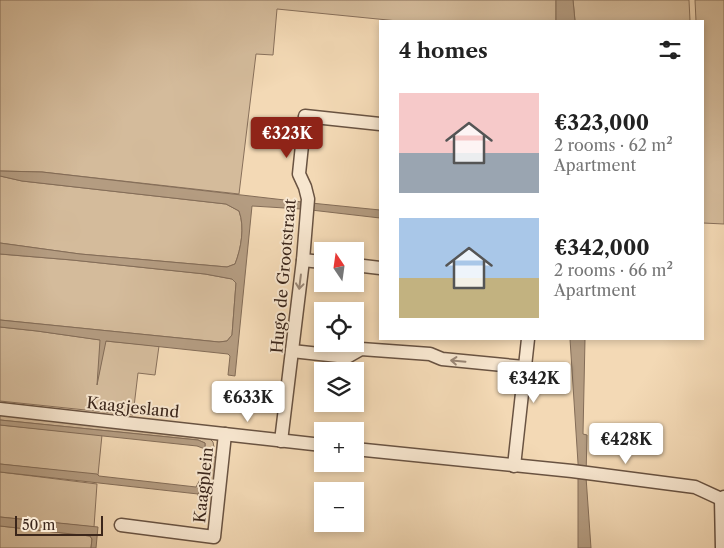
<!DOCTYPE html>
<meta charset="utf-8">
<style>
:root{--surface:#fff;--page:#f6f6f6;--text:#222;--muted:#767676;--accent:#8f2418}
body{margin:0;font-family:"Libre Caslon Text",serif;background:var(--page);color:var(--text);height:100vh;display:flex;flex-direction:column;font-size:19px;white-space:nowrap}
*{box-sizing:border-box;margin:0}
p{font-size:16px;color:var(--muted)}
.icon{flex:none;width:28px;height:28px;fill:none;stroke:currentColor;stroke-width:2;stroke-linecap:round;stroke-linejoin:round}
.map{position:relative;flex:1;overflow:hidden}
.details{position:absolute;left:379px;top:20px;width:325px;height:320px;display:flex;flex-direction:column;background:var(--surface);border-radius:0px;box-shadow:0 2px 8px #0003}
.details>*{flex:none}
.needle{width:32px;rotate:347deg}
.tools{position:absolute;left:314px;top:242px;display:grid;gap:10px}
.tools a{display:grid;place-items:center;width:50px;height:50px;border-radius:0px;background:var(--surface);box-shadow:0 2px 8px #0003;font-size:25px}
.scale{position:absolute;left:15px;bottom:12px;width:88px;box-sizing:border-box;padding-left:5px;border:2px solid #3b261b;border-top:0;font-size:14px;line-height:18px;white-space:nowrap;color:#3b261b;-webkit-text-stroke:4px #f7e6cf;paint-order:stroke}
.price{position:absolute;translate:-50% -42px;padding:0 11px;border-radius:5px;background:#fff;color:#222;font-size:16px;line-height:32px;filter:drop-shadow(0 1px 2px #0008)}
.price::after{content:'';position:absolute;left:50%;top:30px;width:15px;height:11px;margin-left:-8px;background:inherit;clip-path:polygon(0 0,100% 0,50% 100%)}
.price.current{background:var(--accent);color:#fff}
ul{padding:0;list-style:none}
li{display:flex;align-items:center;gap:15px;height:125px;padding:0 20px}
li span{display:grid;place-items:center;flex:none;width:140px;height:100px;border-radius:0px;color:#555}
li>.icon{margin-inline-start:auto}
span .icon{width:60px;height:60px;fill:#fffc;stroke-width:1}
li b{font-size:21px}
h2{display:flex;justify-content:space-between;align-items:center;height:60px;padding:0 20px;font-size:21px}
.map>svg:first-child{display:block}
.green{fill:#d4bb9b;stroke:#88705b}
.water{fill:#b49c81;stroke:#846d58}
.lines{fill:none;stroke-linecap:round;stroke-linejoin:round}
.minor-casing{stroke:#695342;stroke-width:15}
.minor{stroke:#f7e6cf;stroke-width:12}
.oneway{stroke:#998675}
.labels{text-anchor:middle;stroke-width:4;stroke-linejoin:round;paint-order:stroke}
.street-label{font-size:16px;fill:#3b261b;stroke:#f7e6cf}
</style>
<div class="map">
<svg width="724" height="548" viewBox="0 0 724 548">
<rect width="100%" height="100%" fill="#f3d9b5"/>
<filter id="stains"><feTurbulence type="fractalNoise" baseFrequency=".004" numOctaves="4"/><feColorMatrix values="0 0 0 0 .2 0 0 0 0 .09 0 0 0 0 .02 0 0 0 .5 -.17"/></filter>
<radialGradient id="worn" r=".72"><stop offset=".6" stop-color="#630" stop-opacity="0"/><stop offset="1" stop-color="#630" stop-opacity=".3"/></radialGradient>
<g class="green">
<polygon points="0,0 556,0 556,21 398,21 277,9 273,55 256,54 239,194 42,172 0,171"/>
<polygon points="573,0 689,0 690,21 575,21"/>
<polygon points="695,0 724,0 724,224 703,223 702,21 696,21"/>
<path d="M0 176 22 181 226 204 239 211C245 227 241 249 235 264L227 267 80 254 0 243Z"/>
<polygon points="0,254 72,260 205,274 232,279 236,283 232,335 227,341 219,342 0,320"/>
<polygon points="0,327 37,331 101,340 98,378 105,341 159,346 155,375 138,373 133,415 0,401"/>
<polygon points="0,414 207,436 213,442 214,447 210,450 205,449 205,443 198,440 0,420"/>
<polygon points="0,425 102,435 98,475 0,464"/>
<polygon points="206,456 215,457 217,461 214,488 207,498 198,496 198,494 205,482"/>
<polygon points="0,472 97,484 94,527 0,517"/>
<polygon points="0,526 90,536 92,539 91,548 0,548"/>
</g>
<g class="water">
<polygon points="556,0 573,0 575,21 556,21"/>
<path d="M0 171 42 172 302 202 301 209 252 206 235 376 228 375 230 356 228 354 106 341 97 385 100 340 37 331 0 327V320L219 342 227 341 232 335 236 283 232 279 205 274 72 260 0 254V243L80 254 227 267 235 264C241 249 245 227 239 211L226 204 22 181 0 176Z"/>
<polygon points="311,203 380,210 380,218 311,210"/>
<polygon points="570,339 585,339 583,434 587,435 586,477 591,548 578,548 578,463"/>
<polygon points="0,420 198,440 205,443 205,449 197,446 0,425"/>
<polygon points="206,457 208,459 207,475 198,494 0,472 0,464 97,474 99,476 196,487 204,472"/>
<polygon points="0,517 98,527 96,548 91,548 92,539 90,536 0,526"/>
</g>
<g class="lines">
<defs>
<g id="minor">
<polyline points="303,260 322,262"/>
<polyline points="355,265 380,268"/>
<polyline points="292,351 347,357 361,349 430,354 442,359 524,367"/>
<polyline points="0,409 322,445"/>
<polyline points="281,441 303,260 308,199 305,187 299,174 305,116 380,124"/>
<polyline points="355,449 572,471 695,487 721,499 724,497"/>
<polyline points="514,466 528,339"/>
<polyline points="721,499 722,548"/>
<polyline points="121,525 214,537 225,434"/>
</g>
</defs>
<use href="#minor" class="minor-casing"/>
<use href="#minor" class="minor"/>
</g>
<defs><path id="oneway-shaft" d="M-6 0H5M1.5-3L5.5 0L1.5 3" fill="none" stroke-width="1.6" stroke-linecap="round" stroke-linejoin="round" transform="scale(1.25)"/></defs>
<g class="oneway">
<use href="#oneway-shaft" transform="translate(300 282) rotate(97)"/>
<use href="#oneway-shaft" transform="translate(458 361) rotate(-175)"/>
</g>
<g class="labels">
<g class="street-label">
<text transform="translate(283 276) rotate(-85)" y="6">Hugo de Grootstraat</text>
<text transform="translate(133 407) rotate(6)" y="6">Kaagjesland</text>
<text transform="translate(203 485) rotate(-84)" y="6">Kaagplein</text>
</g>
</g>
<rect width="100%" height="100%" filter="url(#stains)"/>
<rect width="100%" height="100%" fill="url(#worn)"/>
</svg>
<div class="tools">
<a><svg class="needle" viewBox="-14 -14 28 28"><path d="M0-13l5 13h-10z" fill="#e53935"/><path d="M0 13l5-13h-10z" fill="#767676"/></svg></a>
<a><svg class="icon" aria-label="locate" viewBox="0 0 24 24"><circle cx="12" cy="12" r="6"/><path d="M12 2v4M12 18v4M2 12h4M18 12h4"/></svg></a>
<a><svg class="icon" aria-label="layers" viewBox="0 0 24 24"><path d="M12 4l9 5-9 5-9-5zM3 14l9 5 9-5"/></svg></a>
<a>+</a>
<a>−</a>
</div>
<div class="scale">50 m</div>
<b class="price current" style="left:287px;top:159px">€323K</b>
<b class="price" style="left:534px;top:404px">€342K</b>
<b class="price" style="left:248px;top:423px">€633K</b>
<b class="price" style="left:626px;top:465px">€428K</b>
<section class="details">
<h2>4 homes<svg class="icon" aria-label="filters" viewBox="0 0 24 24"><path d="M4 7h16M4 17h16"/><circle cx="9" cy="7" r="2"/><circle cx="15" cy="17" r="2"/></svg></h2>
<ul>
<li><span style="background:linear-gradient(#f6c9c9 60%,#9aa5b1 0)"><svg class="icon" aria-label="home" viewBox="0 0 24 24"><path d="M3 11l9-7 9 7M6 9v11h12V9"/></svg></span><div><b>€323,000</b><p>2 rooms · 62 m²</p><p>Apartment</p></div></li>
<li><span style="background:linear-gradient(#a9c7e8 60%,#c2b280 0)"><svg class="icon" aria-label="home" viewBox="0 0 24 24"><path d="M3 11l9-7 9 7M6 9v11h12V9"/></svg></span><div><b>€342,000</b><p>2 rooms · 66 m²</p><p>Apartment</p></div></li>
</ul>
</section>
</div>
